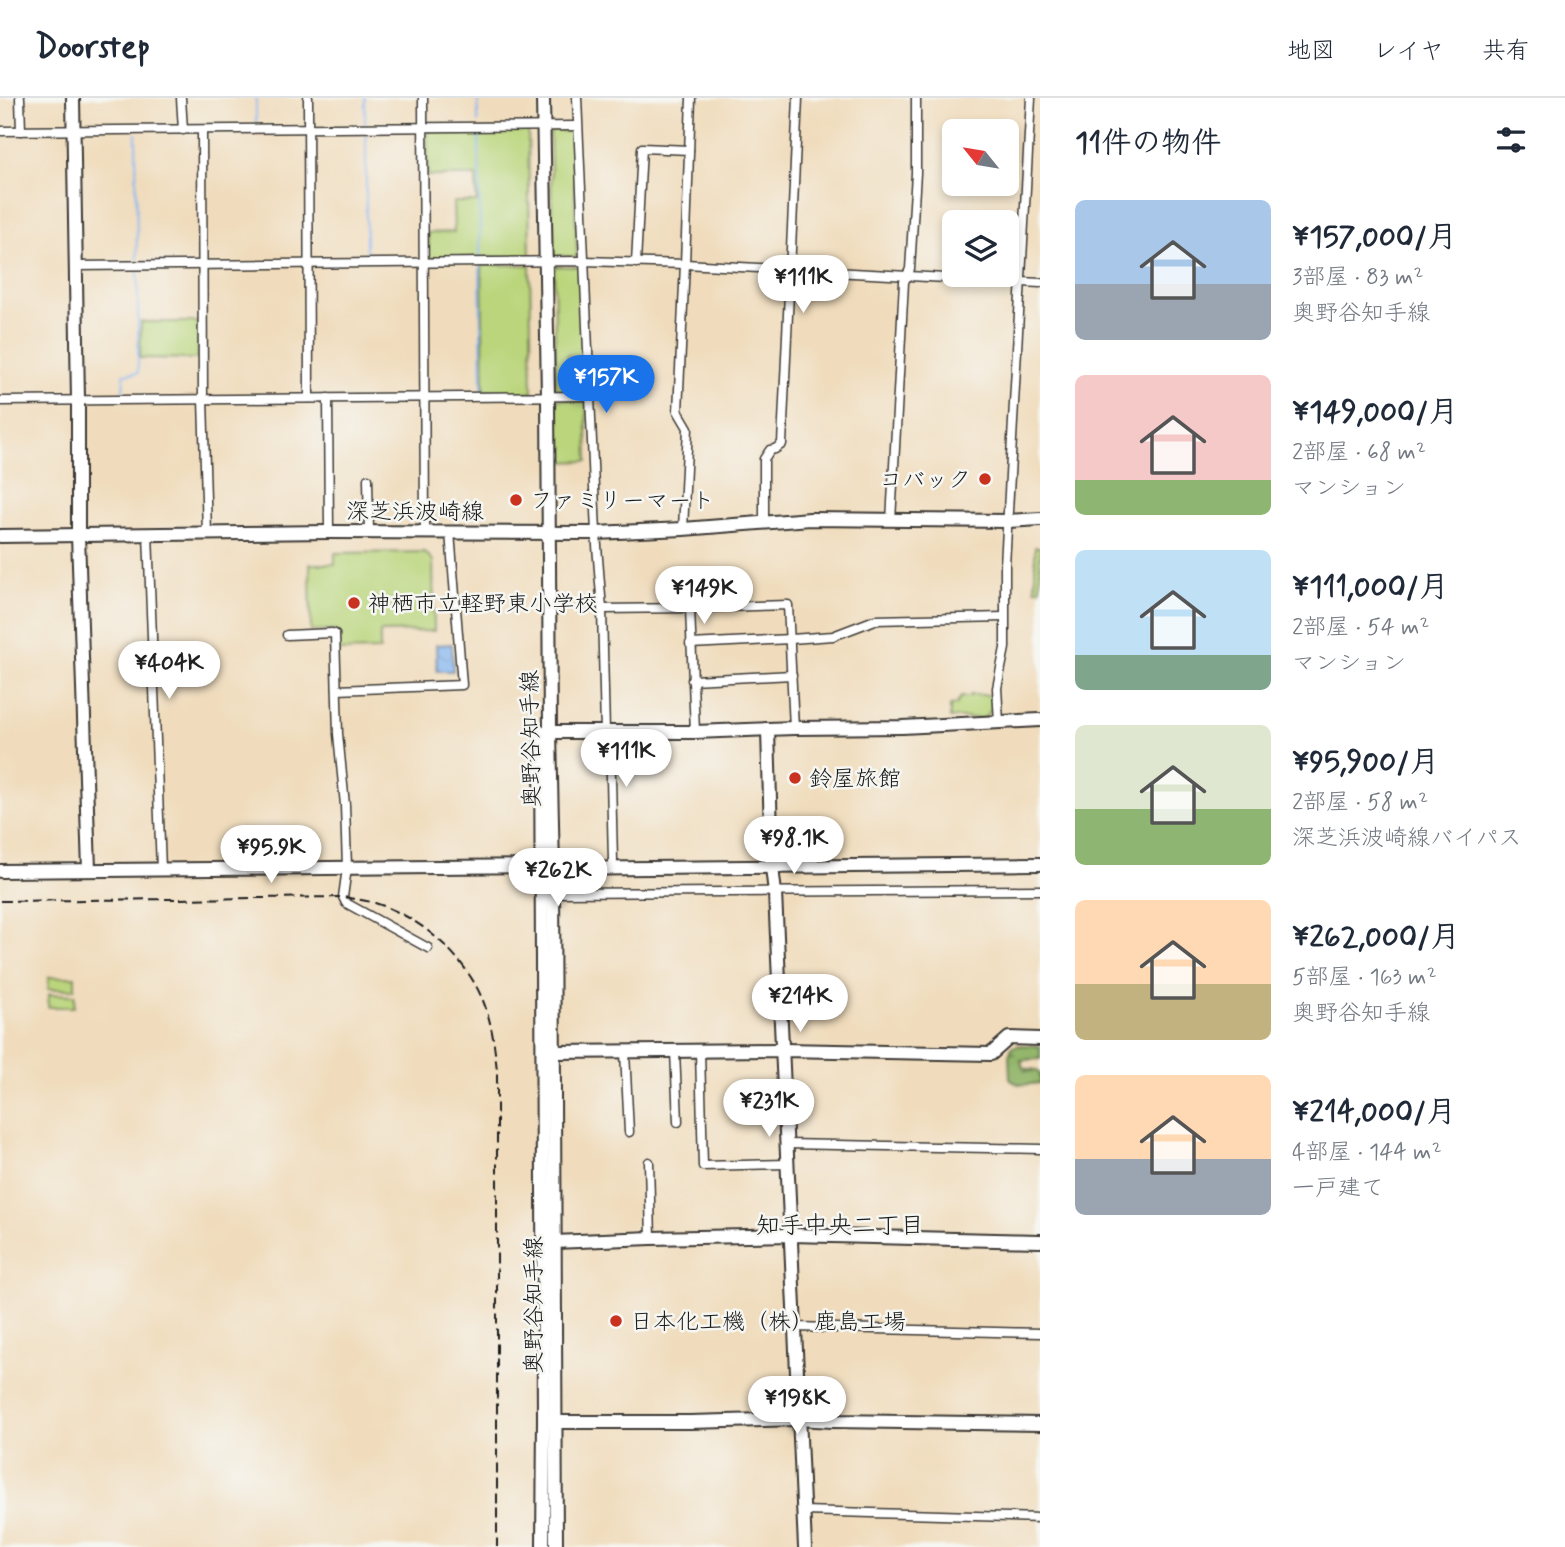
<!DOCTYPE html>
<html lang="ja">
<meta charset="utf-8">
<style>
:root{--surface:#fff;--page:#f6f6f7;--text:#1f2937;--muted:#747a83;--line:#e0e1e3;--accent:#1a73e8}
body{margin:0;font-family:Mynerve,"Klee One",sans-serif;background:var(--page);color:var(--text);height:100vh;display:flex;flex-direction:column;font-size:26px;white-space:nowrap}
*{box-sizing:border-box;margin:0}
p{font-size:23px;color:var(--muted)}
.icon{flex:none;width:38px;height:38px;fill:none;stroke:currentColor;stroke-width:2;stroke-linecap:round;stroke-linejoin:round}
.map{position:relative;flex:1;overflow:hidden}
.details{display:flex;flex-direction:column;background:var(--surface);width:525px}
.details>*{flex:none}
.needle{width:46px;rotate:300deg}
.fabs{position:absolute;left:942px;top:21px;display:grid;gap:14px}
.fabs a{display:grid;place-items:center;width:77px;height:77px;border-radius:10px;background:var(--surface);box-shadow:0 4px 10px #0003;font-size:35px}
.price{position:absolute;translate:-50% -60px;padding:0 16px;border-radius:24px;background:#fff;color:#222;font-size:23px;line-height:46px;filter:drop-shadow(0 2px 4px #0008)}
.price::after{content:'';position:absolute;left:50%;top:42px;width:21px;height:16px;margin-left:-10px;background:inherit;clip-path:polygon(0 0,100% 0,50% 100%)}
.price.on{background:var(--accent);color:#fff}
ul{padding:0;list-style:none}
li{display:flex;align-items:center;gap:21px;height:175px;padding:0 35px}
li span{display:grid;place-items:center;flex:none;width:196px;height:140px;border-radius:10px;color:#555}
li>.icon{margin-inline-start:auto}
span .icon{width:84px;height:84px;fill:#fffc;stroke-width:1}
li b{font-size:30px}
h2{display:flex;justify-content:space-between;align-items:center;height:84px;padding:0 35px;font-size:30px}
header{display:flex;align-items:center;gap:42px;box-sizing:border-box;height:98px;padding:0 35px;background:var(--surface);border-bottom:2px solid var(--line)}
header strong{font-size:33px}
nav{display:flex;gap:38px;margin-inline-start:auto;font-size:24px}
main{display:flex;flex:1;min-height:0}
.map>svg:first-child{display:block}
.green{fill:#bad57b;stroke:#6b784c;stroke-width:2}
.forest{fill:url(#forest-firs);stroke:#586944;stroke-width:2}
.water{fill:url(#water-ripples);stroke:#506886;stroke-width:2}
.lines{fill:none;stroke-linecap:round;stroke-linejoin:round}
.stream{stroke:#84b5f0;stroke-width:2}
.street-casing{stroke:#3c3934;stroke-width:11}
.secondary-casing{stroke:#3c3934;stroke-width:16}
.street{stroke:#fff;stroke-width:8}
.secondary{stroke:#fff;stroke-width:12}
.rail{stroke:#1c1c1c;stroke-width:2;stroke-dasharray:10 5;stroke-linecap:butt}
.poi-dot{fill:#c8321e;stroke:#f6f6f2;stroke-width:2.5}
.labels{text-anchor:middle;stroke-width:5;stroke-linejoin:round;paint-order:stroke}
.poi-label{font-size:23px;fill:#1c1c1c;stroke:#f6f6f2;text-anchor:start}
.street-label{font-size:23px;fill:#1c1c1c;stroke:#f6f6f2}
.neighbourhood-label{font-size:24px;fill:#1c1c1c;stroke:#f6f6f2}
</style>
<header>
<strong>Doorstep</strong>
<nav><a>地図</a><a>レイヤ</a><a>共有</a></nav>
</header>
<main>
<div class="map">
<svg width="1040" height="1449" viewBox="0 0 1040 1449">
<defs>
<pattern id="forest-firs" width="22" height="20" patternUnits="userSpaceOnUse" patternTransform="scale(1.75)"><rect width="22" height="20" fill="#93b66b"/><path d="M5 1l3.5 6h-7zM16 11l3.5 6h-7z" fill="#779357"/></pattern>
<pattern id="water-ripples" width="26" height="14" patternUnits="userSpaceOnUse" patternTransform="scale(1.75)"><rect width="26" height="14" fill="#84b5f0"/><path d="M2 4q2-2 4 0t4 0M15 11q2-2 4 0t4 0" fill="none" stroke="#719bcd"/></pattern>
</defs>
<rect width="100%" height="100%" fill="#f6f6f2"/>
<filter id="ink" filterUnits="userSpaceOnUse"><feTurbulence type="fractalNoise" baseFrequency=".0143" numOctaves="2"/><feDisplacementMap in="SourceGraphic" scale="14" xChannelSelector="R" yChannelSelector="G"/><feConvolveMatrix kernelMatrix="1 2 1 2 8 2 1 2 1" color-interpolation-filters="sRGB"/></filter>
<filter id="wash" filterUnits="userSpaceOnUse"><feTurbulence type="fractalNoise" baseFrequency=".00686" numOctaves="4" result="noise"/><feDisplacementMap in="SourceGraphic" scale="28" xChannelSelector="R" yChannelSelector="G"/><feGaussianBlur stdDeviation="1.57" result="paint"/><feColorMatrix in="noise" values="0 0 0 0 0 0 0 0 0 0 0 0 0 0 0 0 0 1.4 0 .05"/><feComposite in="paint" operator="in"/></filter>
<g filter="url(#wash)">
<rect width="100%" height="100%" fill="#f0dcbc"/>
<g class="green">
<polygon points="528,31 530,159 428,161 428,135 454,134 453,104 477,104 476,78 428,78 427,33"/>
<polygon points="554,32 573,34 577,159 553,158 550,35"/>
<polygon points="482,167 530,167 532,295 484,293"/>
<polygon points="557,168 580,169 584,258 567,257 569,293 556,293 554,171"/>
<polygon points="141,224 199,224 198,261 140,260"/>
<polygon points="559,301 586,302 588,363 557,364 555,303"/>
<rect x="1035" y="449" width="5" height="42"/>
<polygon points="425,454 433,463 434,533 380,534 380,552 337,553 337,533 311,533 310,466 335,466 335,455"/>
<polygon points="970,597 993,597 991,612 984,620 950,620 950,608 956,607 961,599 970,599"/>
<polygon points="49,879 75,879 75,891 48,891"/>
<polygon points="49,896 75,897 74,909 48,909"/>
</g>
<path class="forest" d="M1021 947 1040 948V961L1021 962 1023 970 1036 972 1040 976V985C1030 986 1018 989 1010 981L1009 957 1012 949Z"/>
<polygon class="water" points="452,546 453,573 437,573 436,547"/>
<g class="lines">
<g class="stream">
<polyline points="256,0 256,26"/>
<polyline points="365,0 365,26"/>
<polyline points="478,0 478,24"/>
<polyline points="479,34 480,159"/>
<polyline points="136,35 137,162"/>
<polyline points="366,161 366,33"/>
<polyline points="480,168 482,295"/>
<polyline points="123,298 124,276 138,275 138,171"/>
</g>
</g>
</g>
<g filter="url(#ink)">
<g class="lines">
<defs>
<g id="street">
<polyline points="20,0 21,33"/>
<polyline points="181,0 183,32"/>
<polyline points="308,0 309,300"/>
<polyline points="423,0 425,434"/>
<polyline points="577,0 596,435 602,511 605,634 610,639 613,763"/>
<polyline points="202,32 203,301 207,435"/>
<polyline points="0,33 577,28"/>
<polyline points="636,165 642,50 689,52"/>
<polyline points="76,168 584,163 685,166 1040,185"/>
<polyline points="328,300 329,434"/>
<polyline points="0,303 591,298"/>
<polyline points="368,381 369,434"/>
<polyline points="891,423 904,184 910,171 916,75 916,0"/>
<polyline points="764,425 764,361 770,352 775,351 782,346 798,0"/>
<polyline points="683,431 688,330 678,313 685,166 691,0"/>
<polyline points="148,436 161,771"/>
<polyline points="690,510 695,634"/>
<polyline points="602,511 690,510 788,507 794,630"/>
<polyline points="287,537 332,535 335,536 338,636 345,707 347,770 343,799 346,805 428,850"/>
<polyline points="690,546 791,541 833,538 875,522 1004,519"/>
<polyline points="692,582 792,577"/>
<polyline points="337,592 462,587 450,434"/>
<polyline points="999,624 997,590 1005,550 1005,467 1031,0"/>
<polyline points="553,795 1040,792"/>
<polyline points="675,953 678,1024"/>
<polyline points="700,953 703,1068 787,1066"/>
<polyline points="625,954 629,1034"/>
<polyline points="786,1046 1040,1051"/>
<polyline points="649,1064 651,1140"/>
<polyline points="794,1229 1040,1235"/>
<polyline points="803,1413 1040,1420"/>
</g>
<g id="secondary">
<polyline points="73,0 78,302 78,437 89,772"/>
<polyline points="543,0 548,298 550,634 553,771 556,1449"/>
<polyline points="0,438 329,434 596,435 683,431 810,421 1008,423 1040,421"/>
<polyline points="768,633 772,769 775,795 805,1449"/>
<polyline points="541,634 544,1321 543,1449"/>
<polyline points="550,634 695,634 794,630 902,629 1040,622"/>
<polyline points="0,773 541,768 553,771 1040,766"/>
<polyline points="554,954 783,952 991,956 1009,940 1040,941"/>
<polyline points="554,1144 651,1140 791,1137 1040,1143"/>
<polyline points="554,1324 690,1324 799,1321 833,1323 1040,1326"/>
</g>
</defs>
<use href="#street" class="street-casing"/>
<use href="#secondary" class="secondary-casing"/>
<use href="#street" class="street"/>
<use href="#secondary" class="secondary"/>
<path class="rail" d="M0 803 343 799C353 801 365 802 375 805 424 820 472 864 487 914 493 933 495 953 497 973V1449"/>
</g>
</g>
<g class="poi-dot">
<circle cx="985" cy="381" r="7"/>
<circle cx="516" cy="402" r="7"/>
<circle cx="354" cy="505" r="7"/>
<circle cx="795" cy="680" r="7"/>
<circle cx="616" cy="1223" r="7"/>
</g>
<g class="labels">
<g class="poi-label">
<text x="971" y="389" text-anchor="end">コバック</text>
<text x="530" y="410">ファミリーマート</text>
<text x="368" y="513">神栖市立軽野東小学校</text>
<text x="809" y="688">鈴屋旅館</text>
<text x="630" y="1231">日本化工機（株）鹿島工場</text>
</g>
<g class="street-label">
<text x="415" y="421">深芝浜波崎線</text>
<text transform="translate(530 641) rotate(-91)" y="8">奥野谷知手線</text>
<text transform="translate(533 1207) rotate(-90)" y="8">奥野谷知手線</text>
</g>
<g class="neighbourhood-label">
<text x="840" y="1135">知手中央二丁目</text>
</g>
</g>
</svg>
<div class="fabs">
<a><svg class="needle" viewBox="-14 -14 28 28"><path d="M0-13l5 13h-10z" fill="#e53935"/><path d="M0 13l5-13h-10z" fill="#747a83"/></svg></a>
<a><svg class="icon" aria-label="layers" viewBox="0 0 24 24"><path d="M12 4l9 5-9 5-9-5zM3 14l9 5 9-5"/></svg></a>
</div>
<b class="price" style="left:803px;top:217px">¥111K</b>
<b class="price on" style="left:606px;top:317px">¥157K</b>
<b class="price" style="left:704px;top:528px">¥149K</b>
<b class="price" style="left:169px;top:603px">¥404K</b>
<b class="price" style="left:626px;top:691px">¥111K</b>
<b class="price" style="left:794px;top:778px">¥98.1K</b>
<b class="price" style="left:271px;top:787px">¥95.9K</b>
<b class="price" style="left:558px;top:810px">¥262K</b>
<b class="price" style="left:800px;top:936px">¥214K</b>
<b class="price" style="left:769px;top:1041px">¥231K</b>
<b class="price" style="left:797px;top:1338px">¥198K</b>
</div>
<section class="details">
<h2>11件の物件<svg class="icon" aria-label="filters" viewBox="0 0 24 24"><path d="M4 7h16M4 17h16"/><circle cx="9" cy="7" r="2"/><circle cx="15" cy="17" r="2"/></svg></h2>
<ul>
<li><span style="background:linear-gradient(#a9c7e8 60%,#9aa5b1 0)"><svg class="icon" aria-label="home" viewBox="0 0 24 24"><path d="M3 11l9-7 9 7M6 9v11h12V9"/></svg></span><div><b>¥157,000/月</b><p>3部屋 · 83 m²</p><p>奥野谷知手線</p></div></li>
<li><span style="background:linear-gradient(#f6c9c9 75%,#8fb573 0)"><svg class="icon" aria-label="home" viewBox="0 0 24 24"><path d="M3 11l9-7 9 7M6 9v11h12V9"/></svg></span><div><b>¥149,000/月</b><p>2部屋 · 68 m²</p><p>マンション</p></div></li>
<li><span style="background:linear-gradient(#bfe0f5 75%,#7fa58c 0)"><svg class="icon" aria-label="home" viewBox="0 0 24 24"><path d="M3 11l9-7 9 7M6 9v11h12V9"/></svg></span><div><b>¥111,000/月</b><p>2部屋 · 54 m²</p><p>マンション</p></div></li>
<li><span style="background:linear-gradient(#dfe7d0 60%,#8fb573 0)"><svg class="icon" aria-label="home" viewBox="0 0 24 24"><path d="M3 11l9-7 9 7M6 9v11h12V9"/></svg></span><div><b>¥95,900/月</b><p>2部屋 · 58 m²</p><p>深芝浜波崎線バイパス</p></div></li>
<li><span style="background:linear-gradient(#ffd9b3 60%,#c2b280 0)"><svg class="icon" aria-label="home" viewBox="0 0 24 24"><path d="M3 11l9-7 9 7M6 9v11h12V9"/></svg></span><div><b>¥262,000/月</b><p>5部屋 · 163 m²</p><p>奥野谷知手線</p></div></li>
<li><span style="background:linear-gradient(#ffd9b3 60%,#9aa5b1 0)"><svg class="icon" aria-label="home" viewBox="0 0 24 24"><path d="M3 11l9-7 9 7M6 9v11h12V9"/></svg></span><div><b>¥214,000/月</b><p>4部屋 · 144 m²</p><p>一戸建て</p></div></li>
</ul>
</section>
</main>
